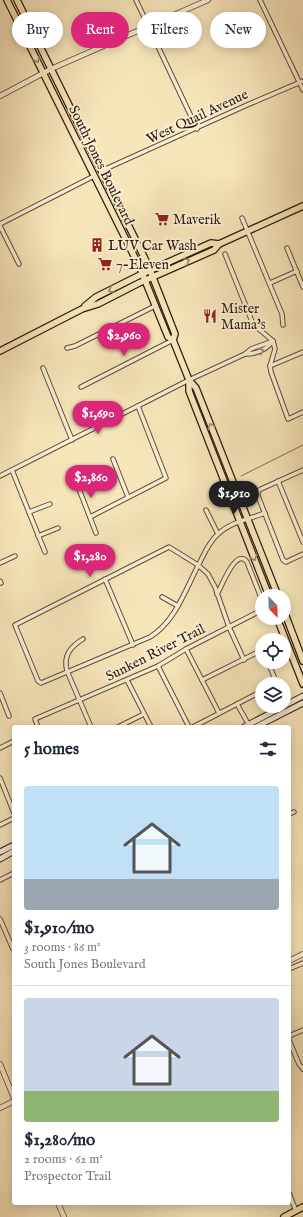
<!DOCTYPE html>
<meta charset="utf-8">
<style>
:root{--surface:#fff;--page:#f6f6f7;--text:#1f2937;--muted:#747a83;--line:#e0e1e3;--accent:#db2777}
body{margin:0;font-family:"IM FELL English",serif;background:var(--page);color:var(--text);height:100vh;display:flex;flex-direction:column;font-size:15px;white-space:nowrap}
*{box-sizing:border-box;margin:0}
p{font-size:13px;color:var(--muted)}
.icon{flex:none;width:22px;height:22px;fill:none;stroke:currentColor;stroke-width:2;stroke-linecap:round;stroke-linejoin:round}
.map{position:relative;flex:1;overflow:hidden}
.side{position:absolute;left:12px;top:725px;width:279px;height:480px;display:flex;flex-direction:column;background:var(--surface);border-radius:4px;box-shadow:0 2px 10px #0003}
.side>*{flex:none}
.top-card{position:absolute;left:12px;top:12px;width:279px;height:36px;display:flex;gap:8px}
.needle{width:26px;rotate:157deg}
.controls{position:absolute;left:255px;top:589px;display:grid;gap:8px}
.controls a{display:grid;place-items:center;width:36px;height:36px;border-radius:50%;background:var(--surface);box-shadow:0 2px 10px #0003;font-size:20px}
.price{position:absolute;translate:-50% -34px;padding:0 9px;border-radius:14px;background:var(--accent);color:#fff;font-size:13px;line-height:26px;filter:drop-shadow(0 1px 2px #0008)}
.price::after{content:'';position:absolute;left:50%;top:24px;width:12px;height:9px;margin-left:-6px;background:inherit;clip-path:polygon(0 0,100% 0,50% 100%)}
.price.on{background:#222;color:#fff}
ul{padding:0;list-style:none}
li{display:grid;align-content:center;gap:8px;height:212px;padding:0 12px}
li+li{border-top:1px solid var(--line)}
li span{display:grid;place-items:center;height:124px;border-radius:4px;color:#555}
li>.icon{margin-inline-start:auto}
span .icon{width:72px;height:72px;fill:#fffc;stroke-width:1}
li b{font-size:17px}
h2{display:flex;justify-content:space-between;align-items:center;height:48px;padding:0 12px;font-size:17px}
.tag{padding:0 14px;border-radius:18px;background:var(--surface);box-shadow:0 2px 10px #0003;font-size:14px;line-height:36px}
.tag.on{background:var(--accent);color:#fff}
.map>svg:first-child{display:block}
.lines{fill:none;stroke-linecap:round;stroke-linejoin:round}
.stream{stroke:#7c6b52;stroke-width:1}
.minor-casing{stroke:#5e4d38;stroke-width:5.5}
.tertiary-casing{stroke:#5e4d38;stroke-width:6}
.secondary-casing{stroke:#2b1a0d;stroke-width:7}
.primary-casing{stroke:#2b1a0d;stroke-width:8}
.minor{stroke:#faefd3;stroke-width:3.5}
.tertiary{stroke:#faefd3;stroke-width:4.5}
.secondary{stroke:#faefd3;stroke-width:5}
.primary{stroke:#f8e6bb;stroke-width:5.5}
.oneway{stroke:#9c8a6d}
.oneway2{stroke:#9d8f7a}
.labels{text-anchor:middle;stroke-width:4;stroke-linejoin:round;paint-order:stroke}
.street-label{font-size:14px;fill:#2b1a0d;stroke:#faefd3}
.poi-label{font-size:14px;fill:#2b1a0d;stroke:#faefd3;text-anchor:start}
</style>
<div class="map">
<svg width="303" height="1217" viewBox="0 0 303 1217">
<rect width="100%" height="100%" fill="#f8e6bb"/>
<filter id="stains"><feTurbulence type="fractalNoise" baseFrequency=".005" numOctaves="4"/><feColorMatrix values="0 0 0 0 .2 0 0 0 0 .09 0 0 0 0 .02 0 0 0 .5 -.17"/></filter>
<radialGradient id="worn" r=".72"><stop offset=".6" stop-color="#630" stop-opacity="0"/><stop offset="1" stop-color="#630" stop-opacity=".3"/></radialGradient>
<g class="lines">
<polyline class="stream" points="241,476 303,445"/>
<defs>
<g id="minor">
<polyline points="136,0 197,129"/>
<polyline points="260,0 303,90"/>
<polyline points="101,171 247,105 303,81"/>
<polyline points="242,218 282,314 283,325"/>
<polyline points="0,224 94,176"/>
<polyline points="0,226 19,264"/>
<polyline points="287,248 303,287"/>
<polyline points="225,254 253,324 273,341 275,349 270,366 271,372 288,419 303,412"/>
<polyline points="270,283 297,271"/>
<polyline points="67,348 75,346 155,306"/>
<path d="M245 354C256 354 266 350 273 341"/>
<polyline points="270,366 303,352"/>
<polyline points="43,368 72,440"/>
<polyline points="81,387 173,340"/>
<polyline points="113,459 128,497"/>
<polyline points="12,470 45,552"/>
<polyline points="303,470 261,489 258,491 258,496 283,560 286,562 303,554"/>
<polyline points="72,471 96,533"/>
<polyline points="0,476 189,380 245,354 251,349 273,341"/>
<polyline points="278,481 303,542"/>
<polyline points="206,510 218,534"/>
<polyline points="29,512 50,504"/>
<polyline points="90,517 166,478 138,406"/>
<polyline points="38,536 58,528"/>
<polyline points="0,563 15,556"/>
<polyline points="105,579 133,645"/>
<polyline points="0,581 1,583"/>
<path d="M217 594C222 586 236 547 247 562L262 600"/>
<polyline points="162,597 178,606"/>
<path d="M83 639C70 647 63 656 67 671L91 727"/>
<polyline points="186,649 219,713"/>
<path d="M244 660 229 627 215 587 208 574 198 565 169 547 15 625 38 681 41 683 150 637C176 621 186 588 200 562 205 552 209 542 218 534 231 522 249 519 265 513"/>
<polyline points="268,662 277,684"/>
<polyline points="158,666 189,727"/>
<polyline points="127,680 151,727"/>
<polyline points="202,680 262,650"/>
<polyline points="0,693 9,716"/>
<polyline points="237,704 250,727"/>
<polyline points="38,727 35,719 158,666 186,649 262,610"/>
<polyline points="118,727 144,714"/>
<polyline points="193,727 262,691"/>
<polyline points="0,748 14,741"/>
<polyline points="0,778 14,813"/>
<polyline points="289,814 294,812"/>
<polyline points="0,825 14,818"/>
<polyline points="0,880 14,873"/>
<polyline points="0,919 13,949 14,949"/>
<polyline points="289,969 303,963"/>
<polyline points="289,1036 303,1030"/>
<polyline points="289,1040 299,1064 303,1069"/>
<polyline points="289,1193 296,1211"/>
</g>
<g id="tertiary">
<polyline points="0,96 51,69 208,0"/>
<polyline points="289,961 303,954"/>
<polyline points="0,1064 14,1098"/>
<polyline points="0,1108 14,1101"/>
<polyline points="58,1203 64,1217"/>
</g>
<g id="secondary">
<polyline points="244,727 303,696"/>
<polyline points="256,727 303,703"/>
<polyline points="0,852 14,845"/>
<polyline points="0,859 14,851"/>
</g>
<g id="primary">
<polyline points="7,0 140,268 168,337 173,340 189,380 196,388 278,596"/>
<polyline points="17,0 148,265 175,334 173,340"/>
<polyline points="85,306 96,297 142,274 211,243 219,244"/>
<polyline points="0,351 82,309 98,304 139,283 214,250 219,244 303,206"/>
<polyline points="189,380 189,391 269,596"/>
<polyline points="284,611 303,661"/>
<polyline points="277,618 303,684"/>
<polyline points="284,1217 303,1207"/>
</g>
</defs>
<use href="#minor" class="minor-casing"/>
<use href="#tertiary" class="tertiary-casing"/>
<use href="#secondary" class="secondary-casing"/>
<use href="#primary" class="primary-casing"/>
<use href="#minor" class="minor"/>
<use href="#tertiary" class="tertiary"/>
<use href="#secondary" class="secondary"/>
<use href="#primary" class="primary"/>
</g>
<defs><path id="oneway-chevron" d="M-2-3.5L2.5 0L-2 3.5" fill="none" stroke-width="1.6" stroke-linecap="round" stroke-linejoin="round"/></defs>
<g class="oneway">
<use href="#oneway-chevron" transform="translate(37 60) rotate(64)"/>
<use href="#oneway-chevron" transform="translate(187 261) rotate(-25)"/>
<use href="#oneway-chevron" transform="translate(111 290) rotate(153)"/>
<use href="#oneway-chevron" transform="translate(211 426) rotate(-111)"/>
<use href="#oneway-chevron" transform="translate(254 558) rotate(69)"/>
</g>
<use class="oneway2" href="#oneway-chevron" transform="translate(261 351) rotate(-24)"/>
<defs>
<symbol id="supermarket-bare" viewBox="-9 -9 18 18"><path d="M-6-5.5h2.5l.6 2H6L4.5 2H-2.5L-4.4-4H-6ZM-1.5 3.2a1.3 1.3 0 1 0 .1 0ZM3 3.2a1.3 1.3 0 1 0 .1 0Z" fill="#8f2418" stroke="#faefd3" stroke-width="2.5" paint-order="stroke"/></symbol>
<symbol id="building-bare" viewBox="-9 -9 18 18"><path d="M-4-6H4V6H1V3H-1V6H-4ZM-2.5-4.3h1.7v1.8h-1.7ZM.8-4.3h1.7v1.8H.8ZM-2.5-1h1.7V.8h-1.7ZM.8-1h1.7V.8H.8Z" fill="#8f2418" stroke="#faefd3" stroke-width="2.5" paint-order="stroke"/></symbol>
<symbol id="restaurant-bare" viewBox="-9 -9 18 18"><path d="M-5-6h1v4h1v-4h1v4h1v-4h1v5L-1.5 .5V6h-2V.5L-5-1ZM5-6V6H3V1.5H1.5Q1.5-4 5-6Z" fill="#8f2418" stroke="#faefd3" stroke-width="2.5" paint-order="stroke"/></symbol>
</defs>
<g fill-rule="evenodd">
<use href="#supermarket-bare" x="152" y="209" width="20" height="20"/>
<use href="#building-bare" x="87" y="235" width="20" height="20"/>
<use href="#supermarket-bare" x="95" y="254" width="20" height="20"/>
<use href="#restaurant-bare" x="200" y="306" width="20" height="20"/>
</g>
<g class="labels">
<g class="street-label">
<text transform="translate(197 116) rotate(-25)" y="5">West Quail Avenue</text>
<text transform="translate(102 165) rotate(64)" y="5">South Jones Boulevard</text>
<text transform="translate(155 652) rotate(-27)" y="5">Sunken River Trail</text>
</g>
<g class="poi-label">
<text x="173" y="224">Maverik</text>
<text x="108" y="250">LUV Car Wash</text>
<text x="116" y="269">7-Eleven</text>
<text x="221" y="313">Mister<tspan x="221" dy="16">Mama's</tspan></text>
</g>
</g>
<rect width="100%" height="100%" filter="url(#stains)"/>
<rect width="100%" height="100%" fill="url(#worn)"/>
</svg>
<div class="controls">
<a><svg class="needle" viewBox="-14 -14 28 28"><path d="M0-13l5 13h-10z" fill="#e53935"/><path d="M0 13l5-13h-10z" fill="#747a83"/></svg></a>
<a><svg class="icon" aria-label="locate" viewBox="0 0 24 24"><circle cx="12" cy="12" r="6"/><path d="M12 2v4M12 18v4M2 12h4M18 12h4"/></svg></a>
<a><svg class="icon" aria-label="layers" viewBox="0 0 24 24"><path d="M12 4l9 5-9 5-9-5zM3 14l9 5 9-5"/></svg></a>
</div>
<b class="price" style="left:124px;top:357px">$2,960</b>
<b class="price" style="left:98px;top:435px">$1,690</b>
<b class="price" style="left:91px;top:499px">$2,860</b>
<b class="price on" style="left:234px;top:515px">$1,910</b>
<b class="price" style="left:90px;top:578px">$1,280</b>
<div class="top-card">
<a class="tag">Buy</a>
<a class="tag on">Rent</a>
<a class="tag">Filters</a>
<a class="tag">New</a>
</div>
<section class="side">
<h2>5 homes<svg class="icon" aria-label="filters" viewBox="0 0 24 24"><path d="M4 7h16M4 17h16"/><circle cx="9" cy="7" r="2"/><circle cx="15" cy="17" r="2"/></svg></h2>
<ul>
<li><span style="background:linear-gradient(#bfe0f5 75%,#9aa5b1 0)"><svg class="icon" aria-label="home" viewBox="0 0 24 24"><path d="M3 11l9-7 9 7M6 9v11h12V9"/></svg></span><div><b>$1,910/mo</b><p>3 rooms · 86 m²</p><p>South Jones Boulevard</p></div></li>
<li><span style="background:linear-gradient(#c9d6e8 75%,#8fb573 0)"><svg class="icon" aria-label="home" viewBox="0 0 24 24"><path d="M3 11l9-7 9 7M6 9v11h12V9"/></svg></span><div><b>$1,280/mo</b><p>2 rooms · 62 m²</p><p>Prospector Trail</p></div></li>
</ul>
</section>
</div>
